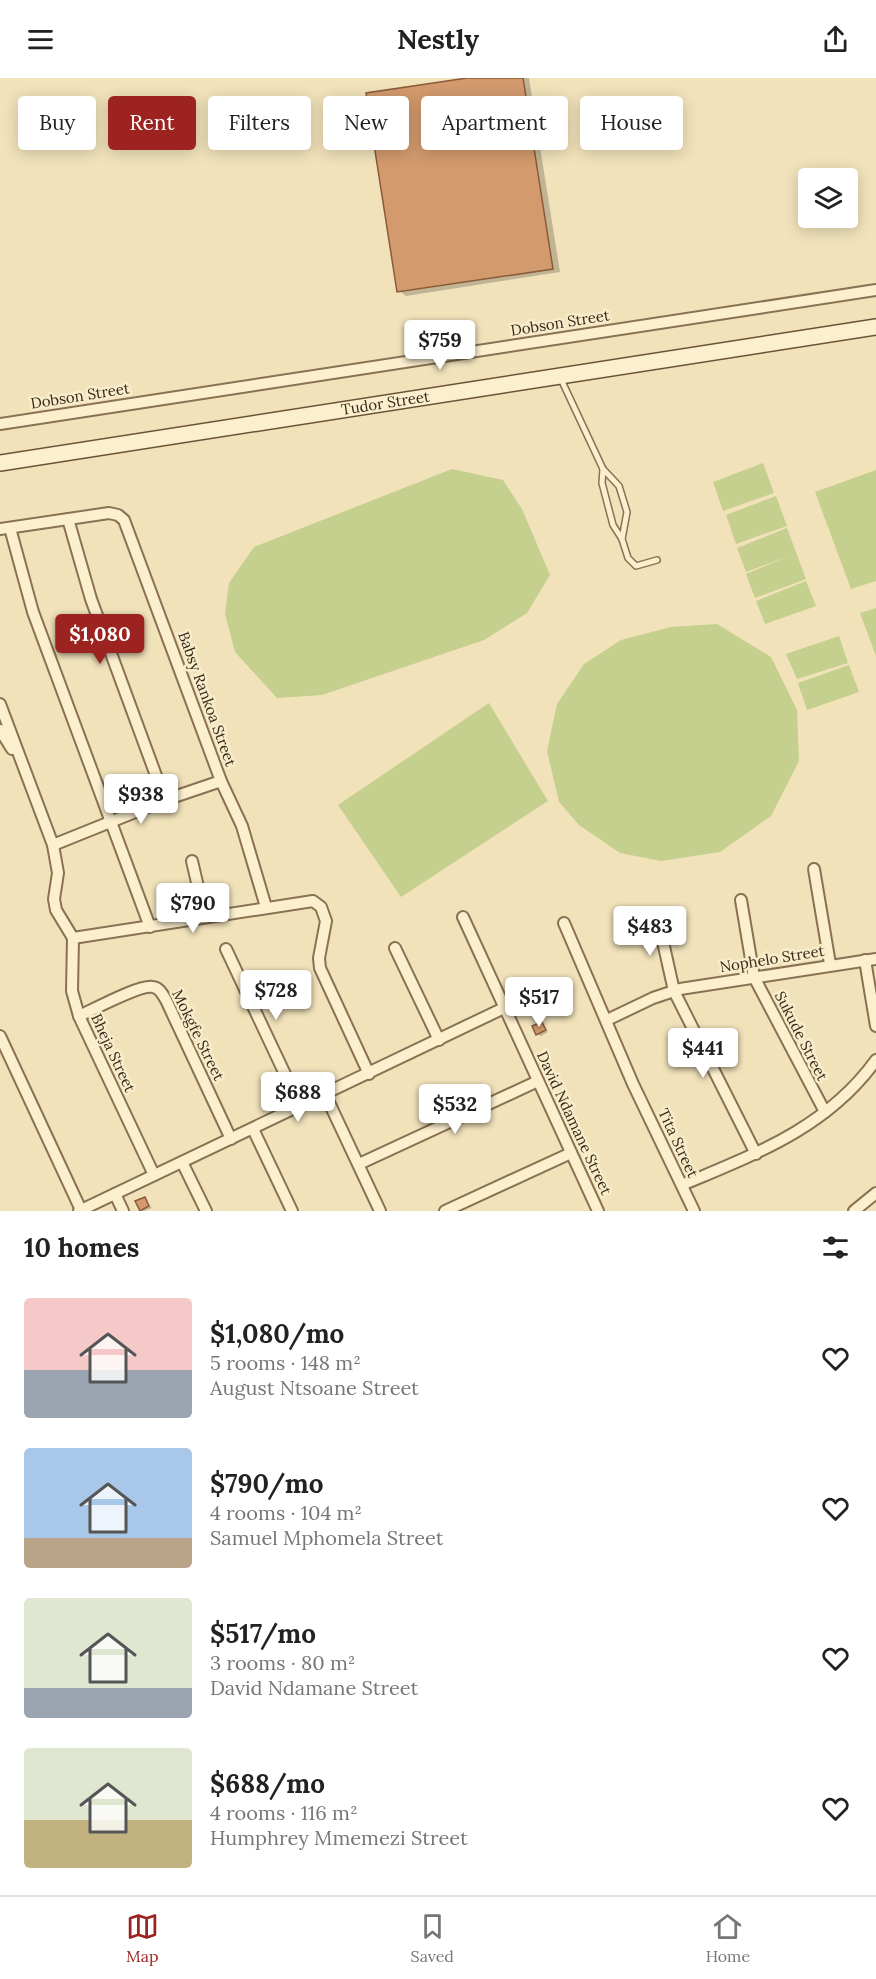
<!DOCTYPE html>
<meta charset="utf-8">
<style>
:root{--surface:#fff;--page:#f2f2f2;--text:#222;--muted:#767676;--line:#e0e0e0;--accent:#9c231f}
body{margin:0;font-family:Lora,serif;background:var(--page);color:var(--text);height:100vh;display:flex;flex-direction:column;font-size:22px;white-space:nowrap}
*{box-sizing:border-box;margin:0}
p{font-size:20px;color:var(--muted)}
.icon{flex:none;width:33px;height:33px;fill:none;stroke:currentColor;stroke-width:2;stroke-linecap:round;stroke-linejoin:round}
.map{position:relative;height:1133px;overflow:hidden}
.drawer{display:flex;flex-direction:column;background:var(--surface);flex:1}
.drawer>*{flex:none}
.top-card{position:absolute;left:18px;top:18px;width:840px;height:54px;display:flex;gap:12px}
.controls{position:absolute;left:798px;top:90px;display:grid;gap:12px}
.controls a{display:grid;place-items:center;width:60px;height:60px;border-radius:6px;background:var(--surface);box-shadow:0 3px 15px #0003;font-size:30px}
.price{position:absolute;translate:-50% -51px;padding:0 14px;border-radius:6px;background:#fff;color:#222;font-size:20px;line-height:39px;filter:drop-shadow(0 2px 3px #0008)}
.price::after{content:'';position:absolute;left:50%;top:36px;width:18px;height:14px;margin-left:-9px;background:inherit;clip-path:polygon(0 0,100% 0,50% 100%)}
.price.active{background:var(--accent);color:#fff}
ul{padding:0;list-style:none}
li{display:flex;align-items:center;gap:18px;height:150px;padding:0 24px}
li span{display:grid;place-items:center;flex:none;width:168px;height:120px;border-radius:6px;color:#555}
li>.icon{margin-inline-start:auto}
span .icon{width:72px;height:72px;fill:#fffc;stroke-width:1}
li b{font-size:26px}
h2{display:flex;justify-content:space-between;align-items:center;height:72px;padding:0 24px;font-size:26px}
.pill{padding:0 21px;border-radius:6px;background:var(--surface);box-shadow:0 3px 15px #0003;font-size:21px;line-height:54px}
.pill.active{background:var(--accent);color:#fff}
header{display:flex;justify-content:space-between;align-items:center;height:78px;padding:0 24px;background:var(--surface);font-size:27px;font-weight:800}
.tabs{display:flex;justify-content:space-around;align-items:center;height:84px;border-top:2px solid var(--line);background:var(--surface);font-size:16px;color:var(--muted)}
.tabs a{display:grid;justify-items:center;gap:3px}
.tabs .active{color:var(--accent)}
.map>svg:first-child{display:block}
.green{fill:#c5cf8e}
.shadow{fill:#0003}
.building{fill:#d29a6d;stroke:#895b38;stroke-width:1.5}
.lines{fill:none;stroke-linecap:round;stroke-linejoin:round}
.lane-casing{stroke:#897253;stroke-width:8}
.street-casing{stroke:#897253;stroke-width:14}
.secondary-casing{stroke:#6a5237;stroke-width:18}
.lane{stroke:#fbefce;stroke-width:5}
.street{stroke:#fbefce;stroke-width:10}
.secondary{stroke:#fbefce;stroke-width:15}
.labels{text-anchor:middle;stroke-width:5;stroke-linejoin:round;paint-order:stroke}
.street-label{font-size:15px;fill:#36291a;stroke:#f8ecca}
</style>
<header><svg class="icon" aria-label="menu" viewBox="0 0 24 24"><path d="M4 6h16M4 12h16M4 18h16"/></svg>Nestly<svg class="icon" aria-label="share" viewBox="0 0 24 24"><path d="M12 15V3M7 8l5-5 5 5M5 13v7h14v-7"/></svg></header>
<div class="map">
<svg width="876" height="1133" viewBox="0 0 876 1133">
<rect width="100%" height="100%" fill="#f1e2ba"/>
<g class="green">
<polygon points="763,385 774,415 723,433 713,404"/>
<polygon points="452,391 503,402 522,431 550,497 527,535 484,562 322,617 277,620 235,574 225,536 229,505 254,469"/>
<polygon points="876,392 876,503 851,511 815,414"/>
<polygon points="776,418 787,448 736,466 726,437"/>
<polygon points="787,450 806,501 755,520 746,496 789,478 746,494 737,470"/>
<polygon points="806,503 816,528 765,546 756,523"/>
<polygon points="876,530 876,578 860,535"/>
<polygon points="717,546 771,579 797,632 799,683 771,738 720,774 661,783 620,775 579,747 559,724 547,673 557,626 584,586 621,562 671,549"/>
<polygon points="839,558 848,585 797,601 786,576"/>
<polygon points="849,587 859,614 807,632 798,605"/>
<polygon points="489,625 548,723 401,819 338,727"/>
</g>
<g class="shadow">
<polygon points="477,0 529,0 560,194 406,218 399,213"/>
<polygon points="542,945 548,954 541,958 537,956"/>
<polygon points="145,1121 152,1130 144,1133 141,1131"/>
</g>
<g class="building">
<polygon points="467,0 523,0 553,191 397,214 366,15"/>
<polygon points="542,944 546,952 536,957 532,948"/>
<polygon points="145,1119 149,1128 140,1133 135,1123"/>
</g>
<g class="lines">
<defs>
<g id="lane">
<polyline points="560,299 603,391 619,408 627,434 622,461"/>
<polyline points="603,391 602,405 613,447 622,461 628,480 636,488 657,482"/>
</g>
<g id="street">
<polyline points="0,346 876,212"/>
<polyline points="68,441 91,521 165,722"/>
<polyline points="10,450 33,534 150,849"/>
<polyline points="0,451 109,435 118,437 124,442 221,703 242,748 266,829"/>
<polyline points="0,626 53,767 58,795 54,821 56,832 73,860"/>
<polyline points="0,652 12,671"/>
<polyline points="53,767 165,722 221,703"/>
<polyline points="192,783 205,839"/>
<polyline points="814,791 830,886"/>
<polyline points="741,822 754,899 825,1034"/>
<polyline points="657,837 674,913 756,1076"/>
<polyline points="463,839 598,1133"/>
<polyline points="564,845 633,1006 694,1133"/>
<polyline points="73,860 313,823 321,829 326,843 319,880 320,890 369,996"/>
<polyline points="73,860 72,913 79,938 154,1097"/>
<polyline points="395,870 439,962"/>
<polyline points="226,871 300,1028"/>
<polyline points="865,882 876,948"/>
<path d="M79 938C93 932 140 906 153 909 160 910 163 917 166 922L231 1061"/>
<polyline points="607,942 653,920 680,911 876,881"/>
<polyline points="0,958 81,1132"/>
<polyline points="325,1016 380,1133"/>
<polyline points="253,1051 292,1133"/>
<polyline points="182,1084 206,1133"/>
<polyline points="359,1086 538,1003"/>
<path d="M682 1107C755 1076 827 1050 876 982"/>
<polyline points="115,1116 123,1133"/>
<polyline points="79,1133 504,930"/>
<polyline points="445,1133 571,1075"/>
<polyline points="854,1133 876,1115"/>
</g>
<g id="secondary">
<path id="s1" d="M0 385 876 249"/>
</g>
</defs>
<use href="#lane" class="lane-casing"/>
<use href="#street" class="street-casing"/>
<use href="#secondary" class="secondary-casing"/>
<use href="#lane" class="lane"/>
<use href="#street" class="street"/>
<use href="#secondary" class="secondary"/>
</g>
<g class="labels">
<g class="street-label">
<text transform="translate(560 245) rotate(-9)" y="5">Dobson Street</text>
<text transform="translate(80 318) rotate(-9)" y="5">Dobson Street</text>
<text dy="5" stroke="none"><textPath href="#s1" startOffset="390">Tudor Street</textPath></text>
<text transform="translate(207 621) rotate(70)" y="5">Babsy Rankoa Street</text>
<text transform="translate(772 881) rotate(-9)" y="5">Nophelo Street</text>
<text transform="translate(198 957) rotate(64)" y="5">Mokgfe Street</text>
<text transform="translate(801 958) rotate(63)" y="5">Sukude Street</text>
<text transform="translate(113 975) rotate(65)" y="5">Bheja Street</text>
<text transform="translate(574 1045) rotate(65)" y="5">David Ndamane Street</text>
<text transform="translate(678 1065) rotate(65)" y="5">Tita Street</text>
</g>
</g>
</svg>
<div class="controls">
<a><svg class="icon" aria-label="layers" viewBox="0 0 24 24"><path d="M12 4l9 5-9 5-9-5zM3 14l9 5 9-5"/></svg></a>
</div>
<b class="price" style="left:440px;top:293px">$759</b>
<b class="price active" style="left:100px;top:587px">$1,080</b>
<b class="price" style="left:141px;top:747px">$938</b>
<b class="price" style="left:193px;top:856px">$790</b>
<b class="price" style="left:650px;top:879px">$483</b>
<b class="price" style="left:276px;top:943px">$728</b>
<b class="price" style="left:539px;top:950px">$517</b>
<b class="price" style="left:703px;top:1001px">$441</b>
<b class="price" style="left:298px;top:1045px">$688</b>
<b class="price" style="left:455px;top:1057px">$532</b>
<div class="top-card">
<a class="pill">Buy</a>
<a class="pill active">Rent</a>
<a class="pill">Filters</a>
<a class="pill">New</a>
<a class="pill">Apartment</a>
<a class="pill">House</a>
</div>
</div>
<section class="drawer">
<h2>10 homes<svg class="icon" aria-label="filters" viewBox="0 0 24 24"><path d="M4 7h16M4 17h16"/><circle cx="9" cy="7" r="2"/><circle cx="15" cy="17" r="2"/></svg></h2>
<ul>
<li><span style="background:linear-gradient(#f6c9c9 60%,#9aa5b1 0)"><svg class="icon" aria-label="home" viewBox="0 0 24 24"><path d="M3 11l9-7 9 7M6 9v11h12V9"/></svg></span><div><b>$1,080/mo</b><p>5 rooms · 148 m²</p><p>August Ntsoane Street</p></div><svg class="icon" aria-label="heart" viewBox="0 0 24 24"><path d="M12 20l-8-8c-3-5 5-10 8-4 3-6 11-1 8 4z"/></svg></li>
<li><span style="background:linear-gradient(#a9c7e8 75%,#b9a48a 0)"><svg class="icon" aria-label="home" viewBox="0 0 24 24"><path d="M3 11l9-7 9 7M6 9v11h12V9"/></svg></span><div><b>$790/mo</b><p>4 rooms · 104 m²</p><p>Samuel Mphomela Street</p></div><svg class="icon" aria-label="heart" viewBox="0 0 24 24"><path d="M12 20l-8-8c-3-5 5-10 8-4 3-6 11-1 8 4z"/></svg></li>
<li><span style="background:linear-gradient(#dfe7d0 75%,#9aa5b1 0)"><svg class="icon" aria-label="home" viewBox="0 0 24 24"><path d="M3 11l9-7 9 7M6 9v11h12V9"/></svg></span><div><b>$517/mo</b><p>3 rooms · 80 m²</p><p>David Ndamane Street</p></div><svg class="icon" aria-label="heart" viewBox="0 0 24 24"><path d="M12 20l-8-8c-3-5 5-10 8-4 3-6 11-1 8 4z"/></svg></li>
<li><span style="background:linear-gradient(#dfe7d0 60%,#c2b280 0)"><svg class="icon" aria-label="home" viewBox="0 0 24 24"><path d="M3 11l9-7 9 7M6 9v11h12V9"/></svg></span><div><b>$688/mo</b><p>4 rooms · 116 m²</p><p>Humphrey Mmemezi Street</p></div><svg class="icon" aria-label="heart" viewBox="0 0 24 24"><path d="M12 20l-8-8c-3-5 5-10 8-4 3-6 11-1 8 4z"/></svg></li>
</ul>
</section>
<nav class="tabs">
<a class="active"><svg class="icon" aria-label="map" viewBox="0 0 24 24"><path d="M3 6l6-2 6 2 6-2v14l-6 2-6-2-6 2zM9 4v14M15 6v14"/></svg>Map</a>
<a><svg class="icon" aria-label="saved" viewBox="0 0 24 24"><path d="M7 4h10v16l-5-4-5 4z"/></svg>Saved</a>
<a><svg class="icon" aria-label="home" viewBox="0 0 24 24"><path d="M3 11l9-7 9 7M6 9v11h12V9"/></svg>Home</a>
</nav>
